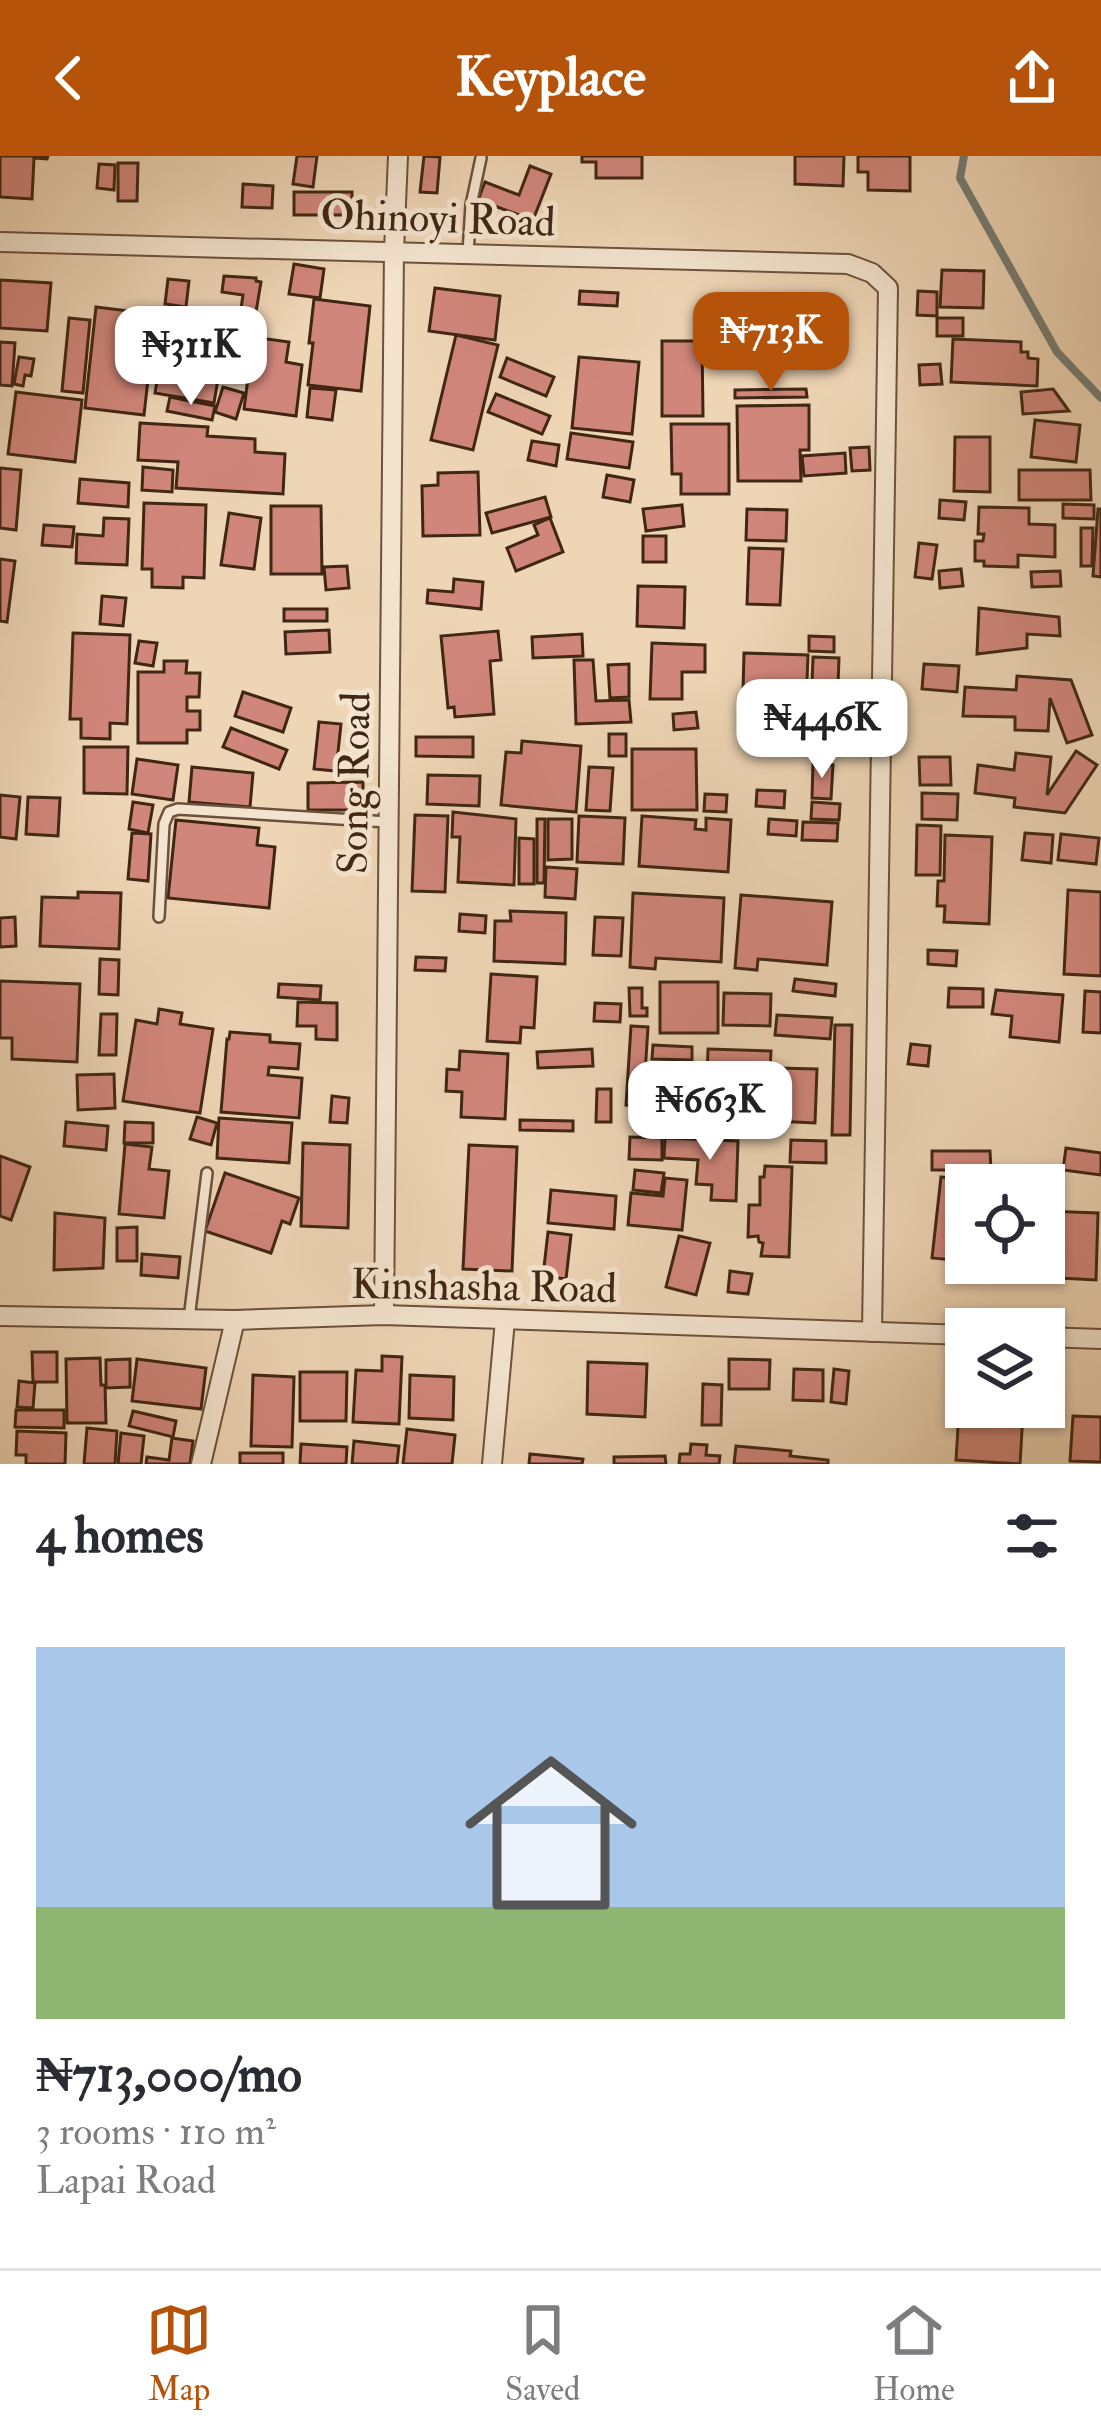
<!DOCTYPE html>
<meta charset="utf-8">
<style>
:root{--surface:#fff;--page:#f2f2f3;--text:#2b2b33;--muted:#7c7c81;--line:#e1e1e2;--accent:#b45309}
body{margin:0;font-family:"IM FELL Double Pica",serif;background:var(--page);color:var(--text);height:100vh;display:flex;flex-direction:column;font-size:45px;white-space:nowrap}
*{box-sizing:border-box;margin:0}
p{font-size:39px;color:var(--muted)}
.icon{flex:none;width:66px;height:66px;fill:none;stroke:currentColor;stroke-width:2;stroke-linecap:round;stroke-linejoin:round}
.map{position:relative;height:1308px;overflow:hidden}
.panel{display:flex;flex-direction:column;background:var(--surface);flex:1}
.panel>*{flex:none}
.fabs{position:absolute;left:945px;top:1008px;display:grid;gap:24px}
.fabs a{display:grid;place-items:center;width:120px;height:120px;border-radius:0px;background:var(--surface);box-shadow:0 3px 9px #0004;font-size:60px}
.price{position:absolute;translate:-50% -102px;padding:0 27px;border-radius:24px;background:#fff;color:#222;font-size:39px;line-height:78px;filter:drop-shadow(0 3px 6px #0008)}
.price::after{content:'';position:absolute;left:50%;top:72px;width:36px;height:27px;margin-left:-18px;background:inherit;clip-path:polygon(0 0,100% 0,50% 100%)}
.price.selected{background:var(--accent);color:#fff}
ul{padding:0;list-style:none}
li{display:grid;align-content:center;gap:24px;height:636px;padding:0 36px}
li+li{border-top:3px solid var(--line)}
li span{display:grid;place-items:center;height:372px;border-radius:0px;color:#555}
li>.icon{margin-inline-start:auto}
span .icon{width:216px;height:216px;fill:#fffc;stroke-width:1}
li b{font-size:51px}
h2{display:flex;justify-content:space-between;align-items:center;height:144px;padding:0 36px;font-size:51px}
header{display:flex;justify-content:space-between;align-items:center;height:156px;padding:0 36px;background:var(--accent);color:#fff;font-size:54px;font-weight:700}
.dock{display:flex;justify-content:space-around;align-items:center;height:168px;border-top:3px solid var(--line);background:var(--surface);font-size:33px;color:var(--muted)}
.dock a{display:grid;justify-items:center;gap:6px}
.dock .selected{color:var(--accent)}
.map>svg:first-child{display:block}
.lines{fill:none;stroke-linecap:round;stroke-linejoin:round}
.stream{stroke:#777d74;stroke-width:8}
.building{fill:#d1867b;stroke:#402713;stroke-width:3}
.service-casing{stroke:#6c523c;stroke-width:14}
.minor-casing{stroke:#6c523c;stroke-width:22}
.service{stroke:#f4e4cf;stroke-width:9}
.minor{stroke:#f4e4cf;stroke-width:18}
.labels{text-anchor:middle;stroke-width:10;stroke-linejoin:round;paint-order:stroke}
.street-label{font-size:42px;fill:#402713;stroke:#f4e4cf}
</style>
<header><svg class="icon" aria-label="back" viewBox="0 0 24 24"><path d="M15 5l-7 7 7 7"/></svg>Keyplace<svg class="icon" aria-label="share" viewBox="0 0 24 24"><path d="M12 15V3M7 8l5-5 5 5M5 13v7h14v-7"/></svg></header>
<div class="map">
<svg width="1101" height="1308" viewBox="0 0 1101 1308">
<rect width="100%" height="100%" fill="#eed5b5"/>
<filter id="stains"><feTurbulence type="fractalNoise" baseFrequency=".00167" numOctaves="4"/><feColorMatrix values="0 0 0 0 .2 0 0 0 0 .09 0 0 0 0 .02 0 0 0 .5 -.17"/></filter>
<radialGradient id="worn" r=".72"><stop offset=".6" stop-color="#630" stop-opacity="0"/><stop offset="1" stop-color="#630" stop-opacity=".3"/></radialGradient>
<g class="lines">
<polyline class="stream" points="964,0 960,22 1057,196 1101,242"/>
</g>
<g class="building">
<polygon points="0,0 48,0 47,3 34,2 32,43 0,41"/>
<polygon points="297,0 317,0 313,31 293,28"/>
<polygon points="424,0 440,1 437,37 420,36"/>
<polygon points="582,0 642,0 642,22 596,22 596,6 582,6"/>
<polygon points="795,0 844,0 843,30 795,28"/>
<polygon points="858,0 910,0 910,35 868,34 868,16 858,16"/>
<polygon points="118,7 138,7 137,45 118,45"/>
<polygon points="99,8 115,9 114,34 97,32"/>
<polygon points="530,10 551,18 533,64 478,44 485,26 519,39"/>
<polygon points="243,28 273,30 272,52 242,51"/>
<rect x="294" y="36" width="58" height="23"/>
<polygon points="294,108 324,113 320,142 289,138"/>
<polygon points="942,114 984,115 983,152 940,151"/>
<polygon points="224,120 256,122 256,125 261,126 255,162 240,159 243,139 222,136"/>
<polygon points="168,123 189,125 186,151 165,148"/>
<polygon points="0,124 51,127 47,175 0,172"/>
<polygon points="435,132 500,140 495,184 429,175"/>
<polygon points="580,135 618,137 617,150 579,148"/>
<polygon points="918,135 937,136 937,160 917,159"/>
<polygon points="314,143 370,150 361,235 308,229 313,187 309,187"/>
<polygon points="716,149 733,149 732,190 716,190"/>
<polygon points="96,151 129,155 128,167 154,170 144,259 85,252"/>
<polygon points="168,159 227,169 214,247 155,237"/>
<polygon points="69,162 90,164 83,237 62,235"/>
<rect x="937" y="162" width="26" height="18"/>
<polygon points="456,179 498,189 473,294 431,284"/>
<polygon points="260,182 289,186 286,206 302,209 296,260 244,253 248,222 237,221 241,190 259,193"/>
<polygon points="953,183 1021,186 1021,196 1028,196 1028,202 1038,203 1037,230 951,226"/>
<polygon points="662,185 702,185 703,260 662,260"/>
<polygon points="0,186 15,187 12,230 0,229"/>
<polygon points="19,201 34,203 31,220 25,219 23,230 14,228"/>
<polygon points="579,201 639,206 632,278 572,272"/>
<polygon points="507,202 554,221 546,240 500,221"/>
<polygon points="940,208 942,228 920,229 919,209"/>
<polygon points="223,231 244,237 236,263 215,256"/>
<polygon points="310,232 336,234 332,264 307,261"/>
<polygon points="806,233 807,241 735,242 735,234"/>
<polygon points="1053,233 1069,255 1023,258 1021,236"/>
<polygon points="16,236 82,244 75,306 8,298"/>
<polygon points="496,238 550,260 542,278 488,256"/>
<polygon points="170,241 215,250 212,264 167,255"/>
<polygon points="809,249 809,294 800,294 801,325 738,325 737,250"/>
<polygon points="1035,264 1080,269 1076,306 1031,301"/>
<polygon points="140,267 208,271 207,280 255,283 255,296 285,298 283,338 176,332 178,306 138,304"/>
<polygon points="671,268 729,268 729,338 681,338 681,318 672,318"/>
<polygon points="571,277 633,286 629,312 567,303"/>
<polygon points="955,281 990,281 990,336 954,335"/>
<polygon points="532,285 559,289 556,310 528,304"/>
<polygon points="869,291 870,314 852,315 850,292"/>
<polygon points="845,297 846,317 804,320 802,300"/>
<polygon points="143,311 173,314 172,336 142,334"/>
<polygon points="0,312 21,314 16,374 0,372"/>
<polygon points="1019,314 1090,314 1091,344 1019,344"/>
<polygon points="478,316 480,379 423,380 422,330 438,329 438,317"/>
<polygon points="607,319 634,324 630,346 603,341"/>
<polygon points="80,323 129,327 128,351 78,347"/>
<polygon points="545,341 551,361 492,377 486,357"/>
<polygon points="940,344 966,346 964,364 939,362"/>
<polygon points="144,347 206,349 204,422 183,421 183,432 152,431 152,413 142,413"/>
<polygon points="1063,348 1094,349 1094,363 1063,362"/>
<polygon points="682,349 684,370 646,375 643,353"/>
<polygon points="271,350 321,350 322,418 271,418"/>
<polygon points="979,351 1029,352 1029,368 1055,369 1055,401 1018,399 1018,411 984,410 984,405 975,405 975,385 983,385 984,378 978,378"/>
<polygon points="747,353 787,354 786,385 746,384"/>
<polygon points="1098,353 1101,353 1101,421 1093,420"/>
<polygon points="229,357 261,362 254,413 221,409"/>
<polygon points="104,362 129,363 127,409 76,407 77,378 103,380"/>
<polygon points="550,362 563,396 516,415 507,392 538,379 534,369"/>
<polygon points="44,369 74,371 72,391 42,389"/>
<polygon points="1081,372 1093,372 1092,410 1081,410"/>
<rect x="643" y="380" width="23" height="26"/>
<polygon points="919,387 937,389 932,423 915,421"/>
<polygon points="749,392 783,393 780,449 747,448"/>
<polygon points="0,403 15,405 7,466 0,465"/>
<polygon points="347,410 349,432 326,434 324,411"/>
<polygon points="961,413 963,430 940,432 939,415"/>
<polygon points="1060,415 1061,430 1032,431 1031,416"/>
<polygon points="454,423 483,426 481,453 427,447 428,434 453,436"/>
<polygon points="638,430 685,431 684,472 637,470"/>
<polygon points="102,440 126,442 123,470 100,468"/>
<polygon points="979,452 1059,461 1060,480 1027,478 1027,492 977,498"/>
<rect x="284" y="453" width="43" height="12"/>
<polygon points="329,474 330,496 286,498 285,476"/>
<polygon points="498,475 501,504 490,505 494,558 455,561 454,551 448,552 441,480"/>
<polygon points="73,477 130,479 127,568 110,567 110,583 81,582 81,563 70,563"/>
<polygon points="582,478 583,500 533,502 532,481"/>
<polygon points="809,480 834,481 834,496 809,495"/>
<polygon points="139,485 157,487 153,510 135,507"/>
<polygon points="652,487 705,489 705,516 682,516 682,543 650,543"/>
<polygon points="744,497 808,499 805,575 742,573"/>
<polygon points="813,501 839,502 837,556 811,555"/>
<polygon points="574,504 593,504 596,545 629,544 631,566 576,568"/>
<polygon points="164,505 187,505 186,517 200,517 199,541 187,541 187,555 200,555 200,574 187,574 187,587 138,587 138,516 164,516"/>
<polygon points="629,508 629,541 610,542 608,509"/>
<polygon points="924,508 959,510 957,536 922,533"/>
<polygon points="1017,520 1071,524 1092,579 1067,587 1050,542 1048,575 1015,574 1015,561 963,560 965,531 1016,534"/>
<polygon points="849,527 861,527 858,583 846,582"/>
<polygon points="243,536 291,552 283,576 235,560"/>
<polygon points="696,556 698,572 674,574 673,558"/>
<polygon points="813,561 842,563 841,586 812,584"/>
<polygon points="319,566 341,568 336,615 314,613"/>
<polygon points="231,572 287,594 279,613 223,591"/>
<rect x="609" y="578" width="17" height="22"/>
<polygon points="416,581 473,581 473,601 416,600"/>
<polygon points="522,585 581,590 576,656 501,649 506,596 521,597"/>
<polygon points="84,591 128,591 127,638 84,637"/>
<polygon points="632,593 696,593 697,654 632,654"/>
<polygon points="1076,595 1097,609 1065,657 1014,651 1015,642 975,637 978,609 1014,614 1016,597 1051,601 1047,639"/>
<polygon points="919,601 950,601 951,629 920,629"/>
<polygon points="137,603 178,609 173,644 132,638"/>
<polygon points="813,608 833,609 831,643 812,642"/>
<polygon points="192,611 253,617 250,651 189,646"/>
<polygon points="589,611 613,612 610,655 586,654"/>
<polygon points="428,619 480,620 479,650 427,648"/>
<polygon points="363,626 363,654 308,654 308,627"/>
<polygon points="757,634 785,635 784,652 756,650"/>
<polygon points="922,637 958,638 957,664 922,663"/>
<polygon points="705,638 727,639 726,656 704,655"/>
<polygon points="0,639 20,641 16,683 0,681"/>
<polygon points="28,641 60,642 58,680 26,678"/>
<polygon points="133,646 153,649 148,677 129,673"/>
<polygon points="812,646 840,648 839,664 811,663"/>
<polygon points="453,656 516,663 514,729 458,726 460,681 452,681"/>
<polygon points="415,659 448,660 445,736 412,735"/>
<polygon points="579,660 625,662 623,708 577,706"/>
<polygon points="642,660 696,664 695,673 706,674 706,662 731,664 728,716 639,710"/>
<polygon points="537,663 545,663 544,727 537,727"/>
<polygon points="548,663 572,663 572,703 548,704"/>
<polygon points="769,663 797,665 796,680 768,678"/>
<polygon points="176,664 259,672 257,689 275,691 269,752 168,742"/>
<polygon points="803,666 838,667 837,685 802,684"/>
<polygon points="917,669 941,670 940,719 916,719"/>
<polygon points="132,677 151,678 148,725 128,723"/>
<polygon points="1025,677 1053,679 1051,707 1022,704"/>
<polygon points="1061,678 1099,682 1096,708 1058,704"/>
<polygon points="945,679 992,681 989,768 944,766 945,750 937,750 938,725 944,725"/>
<polygon points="519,682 534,683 534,728 519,728"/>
<polygon points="546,711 577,713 575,743 545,741"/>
<polygon points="1068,734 1101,736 1101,820 1064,818"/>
<polygon points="78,736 121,737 119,793 40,790 42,741 78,742"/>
<polygon points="633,737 724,742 721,806 656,802 655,813 630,811"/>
<polygon points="741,739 832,746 827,809 758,803 757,814 735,812"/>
<polygon points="510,755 566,757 565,808 494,805 495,765 511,765"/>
<polygon points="460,758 486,760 485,777 459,775"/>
<polygon points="15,761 16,790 0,791 0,762"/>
<polygon points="595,761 623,762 621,800 593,799"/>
<polygon points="928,794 957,795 956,810 928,808"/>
<polygon points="416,801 446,802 445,815 415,814"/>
<polygon points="100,803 119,804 118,839 99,838"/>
<polygon points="491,818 537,821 534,872 521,871 520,887 487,885"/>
<polygon points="795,823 836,828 835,840 793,835"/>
<polygon points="0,825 80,828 77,906 12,903 12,882 0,882"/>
<rect x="660" y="826" width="58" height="51"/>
<polygon points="279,828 321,830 320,844 278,841"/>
<polygon points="629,832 642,832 642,852 647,852 647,860 630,860"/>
<polygon points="949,832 983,833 983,851 948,851"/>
<polygon points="996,834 1063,839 1059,886 1010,881 1012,860 992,858"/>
<polygon points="1085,835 1101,836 1101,877 1083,876"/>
<polygon points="724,837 771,838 770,870 723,869"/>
<polygon points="298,846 337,847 337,884 316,883 316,870 297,870"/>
<polygon points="595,847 621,848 620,866 594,865"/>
<polygon points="159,853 182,857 180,868 213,873 200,957 123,945 136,864 157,868"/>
<polygon points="101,858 117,858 116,899 99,899"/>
<polygon points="777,859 832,862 830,883 775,879"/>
<polygon points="835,869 852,869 850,979 832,979"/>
<polygon points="631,870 648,871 643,950 626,949"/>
<polygon points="230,876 270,879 270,886 300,888 298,913 269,911 268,919 302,922 299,962 221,956 227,883 229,883"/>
<polygon points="911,888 930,890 928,910 908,908"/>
<polygon points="653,889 692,891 692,904 652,903"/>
<polygon points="592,893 593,910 538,912 537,896"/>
<polygon points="708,893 771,895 768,954 706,951"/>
<polygon points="460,895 508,898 505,963 461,961 462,936 446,935 447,913 459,914"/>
<polygon points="655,908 701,908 700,962 655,961"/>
<polygon points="776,912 817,913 815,967 775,965"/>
<polygon points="114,918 115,952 78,954 77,919"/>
<polygon points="597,933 611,933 611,966 596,966"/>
<polygon points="332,940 349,942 347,967 330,966"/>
<polygon points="197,961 217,967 211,989 190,983"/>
<polygon points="219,962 292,967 289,1007 217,1002"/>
<polygon points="520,964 573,965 573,975 520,974"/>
<polygon points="66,966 108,970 106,994 64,990"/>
<polygon points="125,966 153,967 153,987 124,987"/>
<polygon points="630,981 662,982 662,1004 629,1003"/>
<polygon points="665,982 738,985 736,1045 711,1044 712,1029 696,1028 698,1004 664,1002"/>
<polygon points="791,984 826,985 826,1007 790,1006"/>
<polygon points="303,987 350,989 348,1072 301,1070"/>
<polygon points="125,988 152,991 149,1013 169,1015 164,1062 119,1058"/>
<polygon points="469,989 517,991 512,1115 463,1113"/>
<polygon points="1066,992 1101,997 1101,1019 1063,1014"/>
<polygon points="932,995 990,995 991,1014 932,1014"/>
<polygon points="0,1000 30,1011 11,1064 0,1060"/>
<polygon points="765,1010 792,1011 789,1101 761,1100 763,1087 759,1086 758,1080 748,1081 749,1049 760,1049 760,1021 764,1021"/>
<polygon points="635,1014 664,1017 661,1037 633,1034"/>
<polygon points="225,1017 299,1042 290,1068 282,1065 271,1097 205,1075"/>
<polygon points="941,1021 1001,1027 966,1029 966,1105 932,1102"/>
<polygon points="665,1022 687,1024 682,1074 628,1069 631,1037 663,1040"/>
<polygon points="551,1034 616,1040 614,1073 548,1067"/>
<polygon points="1044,1055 1098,1057 1096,1124 1060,1122 1061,1108 1044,1107"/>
<polygon points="55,1057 105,1062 103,1112 54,1114"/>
<polygon points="137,1071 137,1105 117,1105 117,1072"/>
<polygon points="548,1076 571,1079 566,1123 543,1120"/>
<polygon points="679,1080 710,1087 696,1139 666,1131"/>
<polygon points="142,1098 180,1101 178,1122 141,1119"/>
<polygon points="730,1115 752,1118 748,1138 728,1136"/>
<polygon points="32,1196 57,1196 57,1226 33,1226"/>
<polygon points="382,1200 402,1201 399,1268 353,1266 356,1214 382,1215"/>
<polygon points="100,1202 101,1229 105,1229 106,1267 67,1267 66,1203"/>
<polygon points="130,1203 130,1231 106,1232 106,1204"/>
<polygon points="137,1203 206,1212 201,1253 132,1245"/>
<polygon points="729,1203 770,1204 769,1233 729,1233"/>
<polygon points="588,1206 647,1208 645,1261 587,1258"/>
<polygon points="794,1213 823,1214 823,1245 793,1244"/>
<polygon points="834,1213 849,1215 846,1248 831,1246"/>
<polygon points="300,1216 347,1216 346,1265 300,1265"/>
<polygon points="253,1219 294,1221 292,1291 251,1290"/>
<polygon points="410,1219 454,1221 453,1264 409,1262"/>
<polygon points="19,1225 35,1227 33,1252 17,1251"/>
<polygon points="703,1228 722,1229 721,1269 702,1269"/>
<polygon points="977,1251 1000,1251 1000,1256 1023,1258 1020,1308 956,1304 959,1255 977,1256"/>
<polygon points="16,1254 64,1254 64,1272 15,1271"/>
<polygon points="133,1255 176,1265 173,1281 129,1270"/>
<polygon points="1073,1260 1101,1261 1101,1306 1070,1305"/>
<polygon points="87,1272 117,1275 115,1308 84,1308"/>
<polygon points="407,1273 455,1279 452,1308 403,1308"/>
<polygon points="17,1275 66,1277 65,1308 26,1308 26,1299 16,1299"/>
<polygon points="121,1277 144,1280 141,1308 118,1308"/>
<polygon points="172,1282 193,1285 190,1308 146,1308 147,1301 169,1304"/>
<polygon points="354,1285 399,1290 397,1308 352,1308"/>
<polygon points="301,1288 347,1291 346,1308 300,1308"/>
<polygon points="691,1288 707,1289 706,1299 720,1300 719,1308 679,1308 680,1298 690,1298"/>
<polygon points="736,1290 791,1295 790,1300 828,1304 828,1308 734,1308"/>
<rect x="240" y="1297" width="43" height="11"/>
<polygon points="530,1298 583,1303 582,1308 529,1308"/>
<polygon points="665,1300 666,1308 614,1308 614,1301"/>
</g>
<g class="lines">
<defs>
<g id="service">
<polyline points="468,97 471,49 481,2"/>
<polyline points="159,761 164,668 169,656 178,653 388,666"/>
<polyline points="189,1163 207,1017"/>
</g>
<g id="minor">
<polyline points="0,86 848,108 872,117 888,132 872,1176"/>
<polyline points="384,1159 394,95 398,0"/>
<polyline points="0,1160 235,1164 384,1159 966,1179"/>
<polyline points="1044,1181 1101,1183"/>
<polyline points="201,1308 235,1164"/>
<polyline points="492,1308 505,1164"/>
</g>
</defs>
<use href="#service" class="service-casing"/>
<use href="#minor" class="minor-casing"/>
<use href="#service" class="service"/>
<use href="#minor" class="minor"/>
</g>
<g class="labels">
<g class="street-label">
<text transform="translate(438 61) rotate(2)" y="15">Ohinoyi Road</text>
<text transform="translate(353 627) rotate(-89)" y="15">Song Road</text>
<text transform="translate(484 1129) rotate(1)" y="15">Kinshasha Road</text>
</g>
</g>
<rect width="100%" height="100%" filter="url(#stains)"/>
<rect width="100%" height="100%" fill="url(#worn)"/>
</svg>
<div class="fabs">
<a><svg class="icon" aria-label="locate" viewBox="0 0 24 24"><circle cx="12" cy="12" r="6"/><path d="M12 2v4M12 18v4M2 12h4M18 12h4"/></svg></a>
<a><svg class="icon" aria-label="layers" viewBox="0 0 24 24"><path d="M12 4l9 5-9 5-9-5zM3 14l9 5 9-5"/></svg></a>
</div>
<b class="price selected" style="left:771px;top:238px">₦713K</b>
<b class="price" style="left:191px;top:252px">₦311K</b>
<b class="price" style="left:822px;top:625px">₦446K</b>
<b class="price" style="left:710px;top:1007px">₦663K</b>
</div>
<section class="panel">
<h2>4 homes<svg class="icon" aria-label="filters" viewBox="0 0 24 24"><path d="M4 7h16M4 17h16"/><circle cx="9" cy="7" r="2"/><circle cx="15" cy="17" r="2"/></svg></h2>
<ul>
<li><span style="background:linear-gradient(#a9c7e8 70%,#8fb573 0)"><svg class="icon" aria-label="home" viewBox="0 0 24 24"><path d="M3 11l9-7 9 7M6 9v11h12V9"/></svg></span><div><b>₦713,000/mo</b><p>3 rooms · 110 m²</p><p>Lapai Road</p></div></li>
</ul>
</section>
<nav class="dock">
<a class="selected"><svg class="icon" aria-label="map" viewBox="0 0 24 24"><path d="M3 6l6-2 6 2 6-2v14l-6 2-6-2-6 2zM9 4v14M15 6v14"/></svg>Map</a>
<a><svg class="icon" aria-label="saved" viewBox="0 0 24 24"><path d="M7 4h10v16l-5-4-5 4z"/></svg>Saved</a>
<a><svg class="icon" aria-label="home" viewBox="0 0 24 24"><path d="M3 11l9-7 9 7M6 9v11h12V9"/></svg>Home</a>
</nav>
